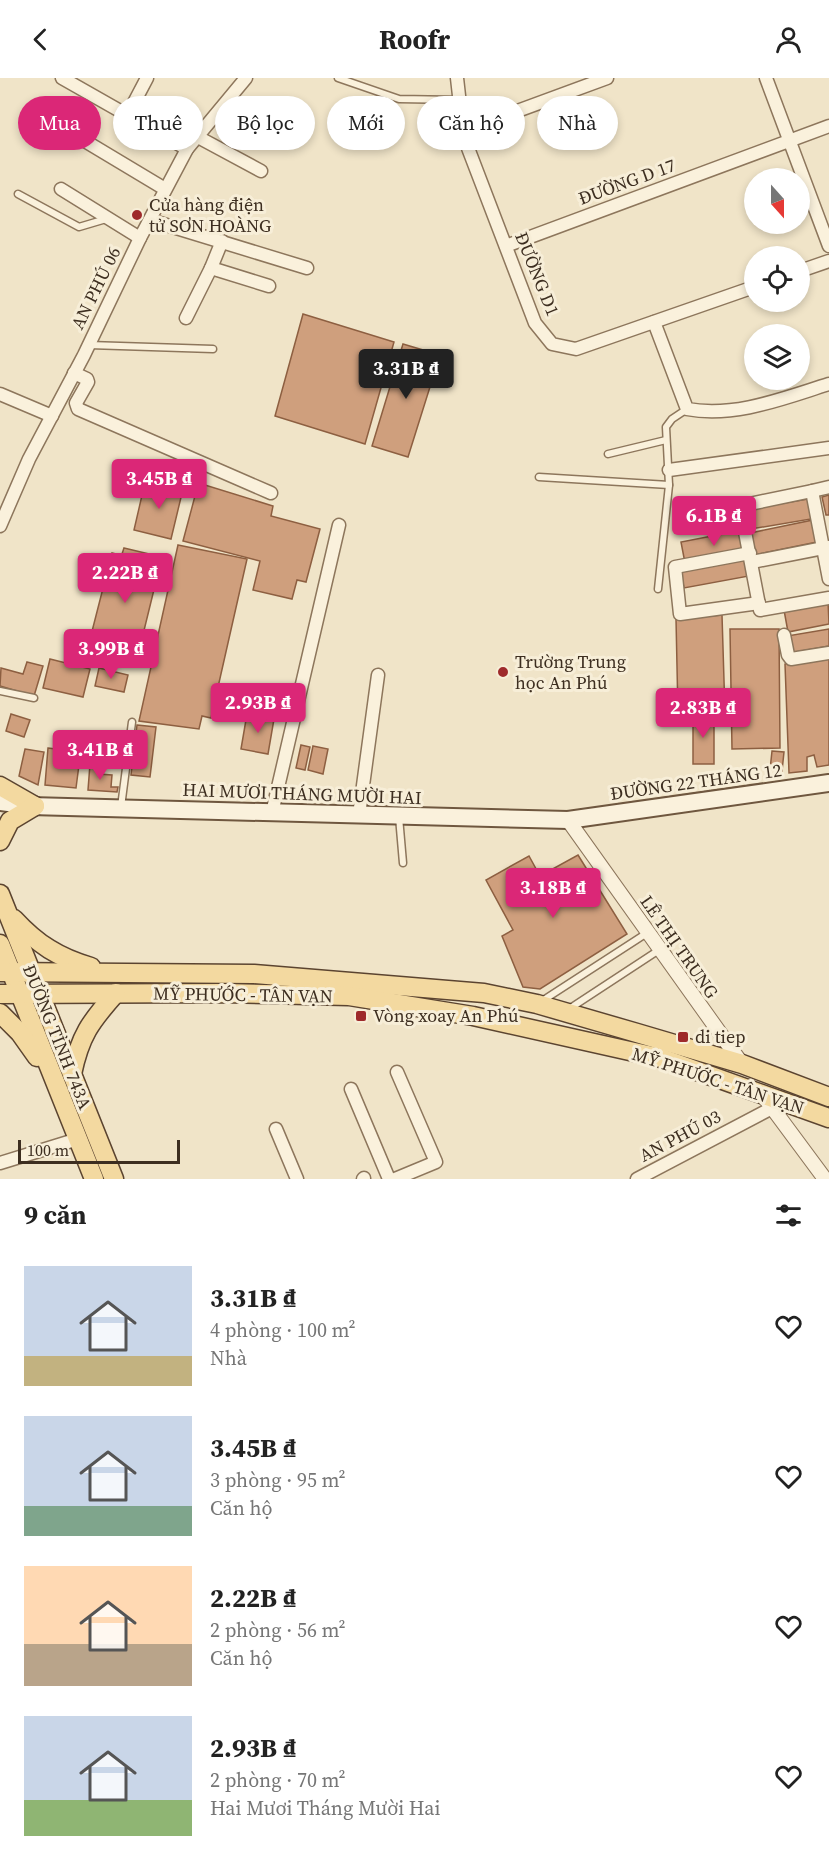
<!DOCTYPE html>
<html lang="vi">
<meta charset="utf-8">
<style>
:root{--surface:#fff;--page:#f6f6f6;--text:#222;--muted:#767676;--accent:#db2777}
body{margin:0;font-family:"Source Serif 4",serif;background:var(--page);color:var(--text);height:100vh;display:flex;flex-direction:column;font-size:22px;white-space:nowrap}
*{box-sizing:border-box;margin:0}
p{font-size:20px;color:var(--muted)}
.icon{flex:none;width:33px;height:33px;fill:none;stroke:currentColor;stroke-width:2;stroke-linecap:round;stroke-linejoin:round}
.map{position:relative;height:1101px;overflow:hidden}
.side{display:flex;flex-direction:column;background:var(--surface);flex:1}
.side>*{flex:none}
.banner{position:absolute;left:18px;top:18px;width:794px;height:54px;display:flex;gap:12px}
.needle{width:39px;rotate:159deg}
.buttons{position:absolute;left:744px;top:90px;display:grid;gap:12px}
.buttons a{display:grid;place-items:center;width:66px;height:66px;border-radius:50%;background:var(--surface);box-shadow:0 3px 9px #0003;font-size:30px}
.scale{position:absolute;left:18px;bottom:15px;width:162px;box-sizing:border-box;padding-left:6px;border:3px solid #3d2e20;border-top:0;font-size:16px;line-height:21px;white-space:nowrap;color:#3d2e20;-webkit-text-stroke:4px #f7eed8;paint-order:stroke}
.price{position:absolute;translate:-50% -51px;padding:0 14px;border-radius:6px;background:var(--accent);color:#fff;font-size:20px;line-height:39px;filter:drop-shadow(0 2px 3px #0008)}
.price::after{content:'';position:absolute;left:50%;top:36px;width:18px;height:14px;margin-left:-9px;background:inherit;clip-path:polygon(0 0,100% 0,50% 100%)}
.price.active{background:#222;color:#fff}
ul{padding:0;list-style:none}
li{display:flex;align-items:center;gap:18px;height:150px;padding:0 24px}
li span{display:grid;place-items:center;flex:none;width:168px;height:120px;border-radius:0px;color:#555}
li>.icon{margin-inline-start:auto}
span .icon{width:72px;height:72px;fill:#fffc;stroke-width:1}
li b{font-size:26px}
h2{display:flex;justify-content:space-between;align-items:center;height:72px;padding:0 24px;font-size:26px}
.chip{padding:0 21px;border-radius:27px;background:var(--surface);box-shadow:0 3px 9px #0003;font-size:21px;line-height:54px}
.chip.active{background:var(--accent);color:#fff}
header{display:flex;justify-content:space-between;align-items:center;height:78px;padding:0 24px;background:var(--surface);font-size:27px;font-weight:700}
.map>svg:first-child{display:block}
.building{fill:#cf9f7d;stroke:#8d5f41;stroke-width:1.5}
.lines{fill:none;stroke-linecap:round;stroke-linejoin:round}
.service-casing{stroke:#8d765c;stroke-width:9}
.minor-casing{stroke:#8d765c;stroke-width:15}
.tertiary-casing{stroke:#8d765c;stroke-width:16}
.secondary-casing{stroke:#6f573f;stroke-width:20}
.primary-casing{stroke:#5b4430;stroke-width:21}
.service{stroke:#faf1dc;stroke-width:6}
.minor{stroke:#faf1dc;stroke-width:12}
.tertiary{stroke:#faf1dc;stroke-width:14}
.secondary{stroke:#faf1dc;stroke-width:16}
.primary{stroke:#f3d9a0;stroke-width:18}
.poi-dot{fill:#9e2a2b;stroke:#f7eed8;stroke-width:2}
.labels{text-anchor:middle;stroke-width:6;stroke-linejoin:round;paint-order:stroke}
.street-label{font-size:18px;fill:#3d2e20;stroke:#f7eed8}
.poi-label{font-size:18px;fill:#3d2e20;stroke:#f7eed8;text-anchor:start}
</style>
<header><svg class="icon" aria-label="back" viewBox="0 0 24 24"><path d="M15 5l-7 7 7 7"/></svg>Roofr<svg class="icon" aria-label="person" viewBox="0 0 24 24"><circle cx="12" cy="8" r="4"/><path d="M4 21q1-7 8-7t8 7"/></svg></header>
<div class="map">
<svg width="829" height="1101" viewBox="0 0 829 1101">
<rect width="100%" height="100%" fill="#f0e4c8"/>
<g class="building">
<polygon points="303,236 394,264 365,366 275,338"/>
<polygon points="403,266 440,277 408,379 372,368"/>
<polygon points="151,403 183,411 171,461 134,452 143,413 148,415"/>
<polygon points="192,403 273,428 271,438 320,451 306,504 297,502 292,521 253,512 260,483 183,463 195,418 189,416"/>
<polygon points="829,417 829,437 826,437 822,419"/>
<polygon points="808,421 811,441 751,451 748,431"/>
<polygon points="813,442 817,464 754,477 750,455"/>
<polygon points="743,452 747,473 685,485 681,464"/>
<polygon points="178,467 247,481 211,640 202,638 199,651 139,643"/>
<polygon points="124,470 162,479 160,485 150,483 150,485 160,487 137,581 88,569 112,475 145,484 145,482 122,476"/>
<polygon points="745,477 749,498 684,510 680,490"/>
<polygon points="828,523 829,546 788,554 784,532"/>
<polygon points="722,537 725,635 678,636 676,541"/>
<polygon points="730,551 779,551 780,670 732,671"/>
<polygon points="829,551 829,568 790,575 787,558"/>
<polygon points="829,577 829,687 817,689 814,677 807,679 807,693 789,695 785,586"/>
<polygon points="50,581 90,591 83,619 43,610"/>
<polygon points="27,584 43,588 34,618 0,608 1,590 23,596"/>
<polygon points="99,590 128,597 124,614 95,608"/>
<polygon points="11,636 30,642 24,659 6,653"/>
<polygon points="247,636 274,641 268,676 241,671"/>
<polygon points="688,638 714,638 714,686 693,686 693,646 688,646"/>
<polygon points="137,647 156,649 150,699 131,697"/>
<polygon points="301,667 310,669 305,692 296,690"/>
<polygon points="313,668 328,671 323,696 308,692"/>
<polygon points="48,670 71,673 71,678 80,679 76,710 45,707"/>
<polygon points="25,671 44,674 38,707 19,698"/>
<polygon points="772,673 784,674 782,693 770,692"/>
<polygon points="90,686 98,686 98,696 112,697 111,709 118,709 117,714 88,712"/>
<polygon points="578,777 627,856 540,911 523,909 502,858 513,852 486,802 529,778 540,798"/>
</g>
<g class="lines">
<defs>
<g id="service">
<polyline points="338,0 399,21 459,22"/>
<polyline points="18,116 79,149 106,141"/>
<polyline points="89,267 213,271"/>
<polyline points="608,376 666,362"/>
<polyline points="539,399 669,407"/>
<polyline points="658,511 669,407 666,349 672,341 687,331"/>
<polyline points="0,613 34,620"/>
<polyline points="121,729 132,644"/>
<polyline points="399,739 403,785"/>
<polyline points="542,923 647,855"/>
<polyline points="569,931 659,872"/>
</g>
<g id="minor">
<polyline points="62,0 187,71"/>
<polyline points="457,0 463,53 468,70 535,245 552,266 576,271 754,209"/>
<polyline points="766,0 829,168"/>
<polyline points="127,38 147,0"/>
<polyline points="463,53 607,0"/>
<polyline points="75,57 165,111"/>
<polyline points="196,58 261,93"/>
<polyline points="61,111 140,160"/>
<polyline points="150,142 307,190"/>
<polyline points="506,168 829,48"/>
<polyline points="211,190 269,208"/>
<polyline points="800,193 829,183"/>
<polyline points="186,240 211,190 222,163"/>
<path d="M654 244 687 331C735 340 784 320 829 306"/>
<polyline points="74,295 87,301 88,304 76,325 78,331 271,415"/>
<polyline points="0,316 52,338"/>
<polyline points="669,392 829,370"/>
<polyline points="829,409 812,413 829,501"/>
<polyline points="812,413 740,428 760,532 829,520"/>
<polyline points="682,439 740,428"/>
<polyline points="0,448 29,381 84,277 140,160 187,71 246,0"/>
<polyline points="750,475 675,489 680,536 759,525"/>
<polyline points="752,484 829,469"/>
<polyline points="784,557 788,577 791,581 829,575"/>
<polyline points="272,735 339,447"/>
<polyline points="359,737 378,597"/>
<polyline points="351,1011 389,1101"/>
<polyline points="276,1051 297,1101"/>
<polyline points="0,1085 78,1061"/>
<polyline points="363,1101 364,1100"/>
<polyline points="395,1101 436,1084 397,994"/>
<polyline points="637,1101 772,1030"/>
</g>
<g id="tertiary">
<polyline points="568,742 742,986"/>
<polyline points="762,1016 825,1101"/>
</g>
<polyline id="secondary" points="0,724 30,728 568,742 829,705"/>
<g id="primary">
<polyline points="0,708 35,728"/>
<polyline points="0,763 10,743 35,728"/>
<polyline points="0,816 114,1101"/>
<path d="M14 841C37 866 59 880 91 889"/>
<polyline points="0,866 94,1101"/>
<polyline points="0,894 254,896 484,915 537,926 637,955 742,986 829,1019"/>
<polyline points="0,916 223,915 349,918 473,938 661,980 829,1040"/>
<polyline points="0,935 20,955 37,979"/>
<path d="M72 996C80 958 90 944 116 915"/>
</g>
</defs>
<use href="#service" class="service-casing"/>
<use href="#minor" class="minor-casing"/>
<use href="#tertiary" class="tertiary-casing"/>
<use href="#secondary" class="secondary-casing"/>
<use href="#primary" class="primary-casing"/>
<use href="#service" class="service"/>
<use href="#minor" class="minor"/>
<use href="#tertiary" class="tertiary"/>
<use href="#secondary" class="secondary"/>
<use href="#primary" class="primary"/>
</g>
<g class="poi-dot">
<circle cx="137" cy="137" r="6"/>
<circle cx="503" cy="594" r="6"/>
<rect x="355" y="932" width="12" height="12" rx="3"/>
<rect x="677" y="953" width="12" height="12" rx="3"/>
</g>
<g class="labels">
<g class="street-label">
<text transform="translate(627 104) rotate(-20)" y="6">ĐƯỜNG D 17</text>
<text transform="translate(537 196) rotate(68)" y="6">ĐƯỜNG D1</text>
<text transform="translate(96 210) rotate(-64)" y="6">AN PHÚ 06</text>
<text transform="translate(696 704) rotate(-8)" y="6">ĐƯỜNG 22 THÁNG 12</text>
<text transform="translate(302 716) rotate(2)" y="6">HAI MƯƠI THÁNG MƯỜI HAI</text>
<text transform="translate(679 869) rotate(55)" y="6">LÊ THỊ TRUNG</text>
<text transform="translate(243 917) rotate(1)" y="6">MỸ PHƯỚC - TÂN VẠN</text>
<text transform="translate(57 959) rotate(68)" y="6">ĐƯỜNG TỈNH 743A</text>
<text transform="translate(718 1003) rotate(18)" y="6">MỸ PHƯỚC - TÂN VẠN</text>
<text transform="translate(680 1058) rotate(-28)" y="6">AN PHÚ 03</text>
</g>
<g class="poi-label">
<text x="149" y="133">Cửa hàng điện<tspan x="149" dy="21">tử SƠN HOÀNG</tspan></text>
<text x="515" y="590">Trường Trung<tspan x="515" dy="21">học An Phú</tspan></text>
<text x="373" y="944">Vòng xoay An Phú</text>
<text x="695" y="965">di tiep</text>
</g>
</g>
</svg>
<div class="buttons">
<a><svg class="needle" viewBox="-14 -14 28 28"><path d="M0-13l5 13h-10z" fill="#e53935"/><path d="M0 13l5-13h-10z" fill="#767676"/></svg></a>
<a><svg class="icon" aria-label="locate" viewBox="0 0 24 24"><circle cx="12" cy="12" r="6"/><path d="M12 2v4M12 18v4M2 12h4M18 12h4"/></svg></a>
<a><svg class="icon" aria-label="layers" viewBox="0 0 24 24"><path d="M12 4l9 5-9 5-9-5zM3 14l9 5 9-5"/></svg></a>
</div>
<div class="scale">100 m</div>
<b class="price active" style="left:406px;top:322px">3.31B ₫</b>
<b class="price" style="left:159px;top:432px">3.45B ₫</b>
<b class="price" style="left:714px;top:469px">6.1B ₫</b>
<b class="price" style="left:125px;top:526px">2.22B ₫</b>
<b class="price" style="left:111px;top:602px">3.99B ₫</b>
<b class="price" style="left:258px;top:656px">2.93B ₫</b>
<b class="price" style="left:703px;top:661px">2.83B ₫</b>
<b class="price" style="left:100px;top:703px">3.41B ₫</b>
<b class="price" style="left:553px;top:841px">3.18B ₫</b>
<div class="banner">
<a class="chip active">Mua</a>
<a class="chip">Thuê</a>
<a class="chip">Bộ lọc</a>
<a class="chip">Mới</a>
<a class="chip">Căn hộ</a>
<a class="chip">Nhà</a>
</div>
</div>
<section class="side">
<h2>9 căn<svg class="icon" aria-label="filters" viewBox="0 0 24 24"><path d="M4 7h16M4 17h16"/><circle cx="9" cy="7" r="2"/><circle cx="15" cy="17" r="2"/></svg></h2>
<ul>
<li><span style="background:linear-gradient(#c9d6e8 75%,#c2b280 0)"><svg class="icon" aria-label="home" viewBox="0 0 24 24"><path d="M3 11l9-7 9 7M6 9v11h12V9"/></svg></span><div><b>3.31B ₫</b><p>4 phòng · 100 m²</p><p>Nhà</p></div><svg class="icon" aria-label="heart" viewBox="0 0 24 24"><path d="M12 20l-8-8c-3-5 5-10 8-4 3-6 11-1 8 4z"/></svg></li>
<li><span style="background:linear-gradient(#c9d6e8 75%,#7fa58c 0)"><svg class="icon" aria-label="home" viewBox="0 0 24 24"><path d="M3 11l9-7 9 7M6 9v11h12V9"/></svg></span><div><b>3.45B ₫</b><p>3 phòng · 95 m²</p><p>Căn hộ</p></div><svg class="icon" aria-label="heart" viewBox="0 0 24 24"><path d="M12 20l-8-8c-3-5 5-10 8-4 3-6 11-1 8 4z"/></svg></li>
<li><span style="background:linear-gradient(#ffd9b3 65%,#b9a48a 0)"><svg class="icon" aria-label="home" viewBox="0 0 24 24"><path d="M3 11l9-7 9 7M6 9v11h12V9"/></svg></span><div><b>2.22B ₫</b><p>2 phòng · 56 m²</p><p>Căn hộ</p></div><svg class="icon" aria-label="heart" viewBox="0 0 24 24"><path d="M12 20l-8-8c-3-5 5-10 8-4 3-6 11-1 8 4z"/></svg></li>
<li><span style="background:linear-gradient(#c9d6e8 70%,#8fb573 0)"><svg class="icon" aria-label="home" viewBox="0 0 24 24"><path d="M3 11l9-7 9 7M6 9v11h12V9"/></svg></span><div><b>2.93B ₫</b><p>2 phòng · 70 m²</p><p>Hai Mươi Tháng Mười Hai</p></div><svg class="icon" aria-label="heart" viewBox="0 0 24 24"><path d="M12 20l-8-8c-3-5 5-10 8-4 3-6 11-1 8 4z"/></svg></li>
</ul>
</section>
